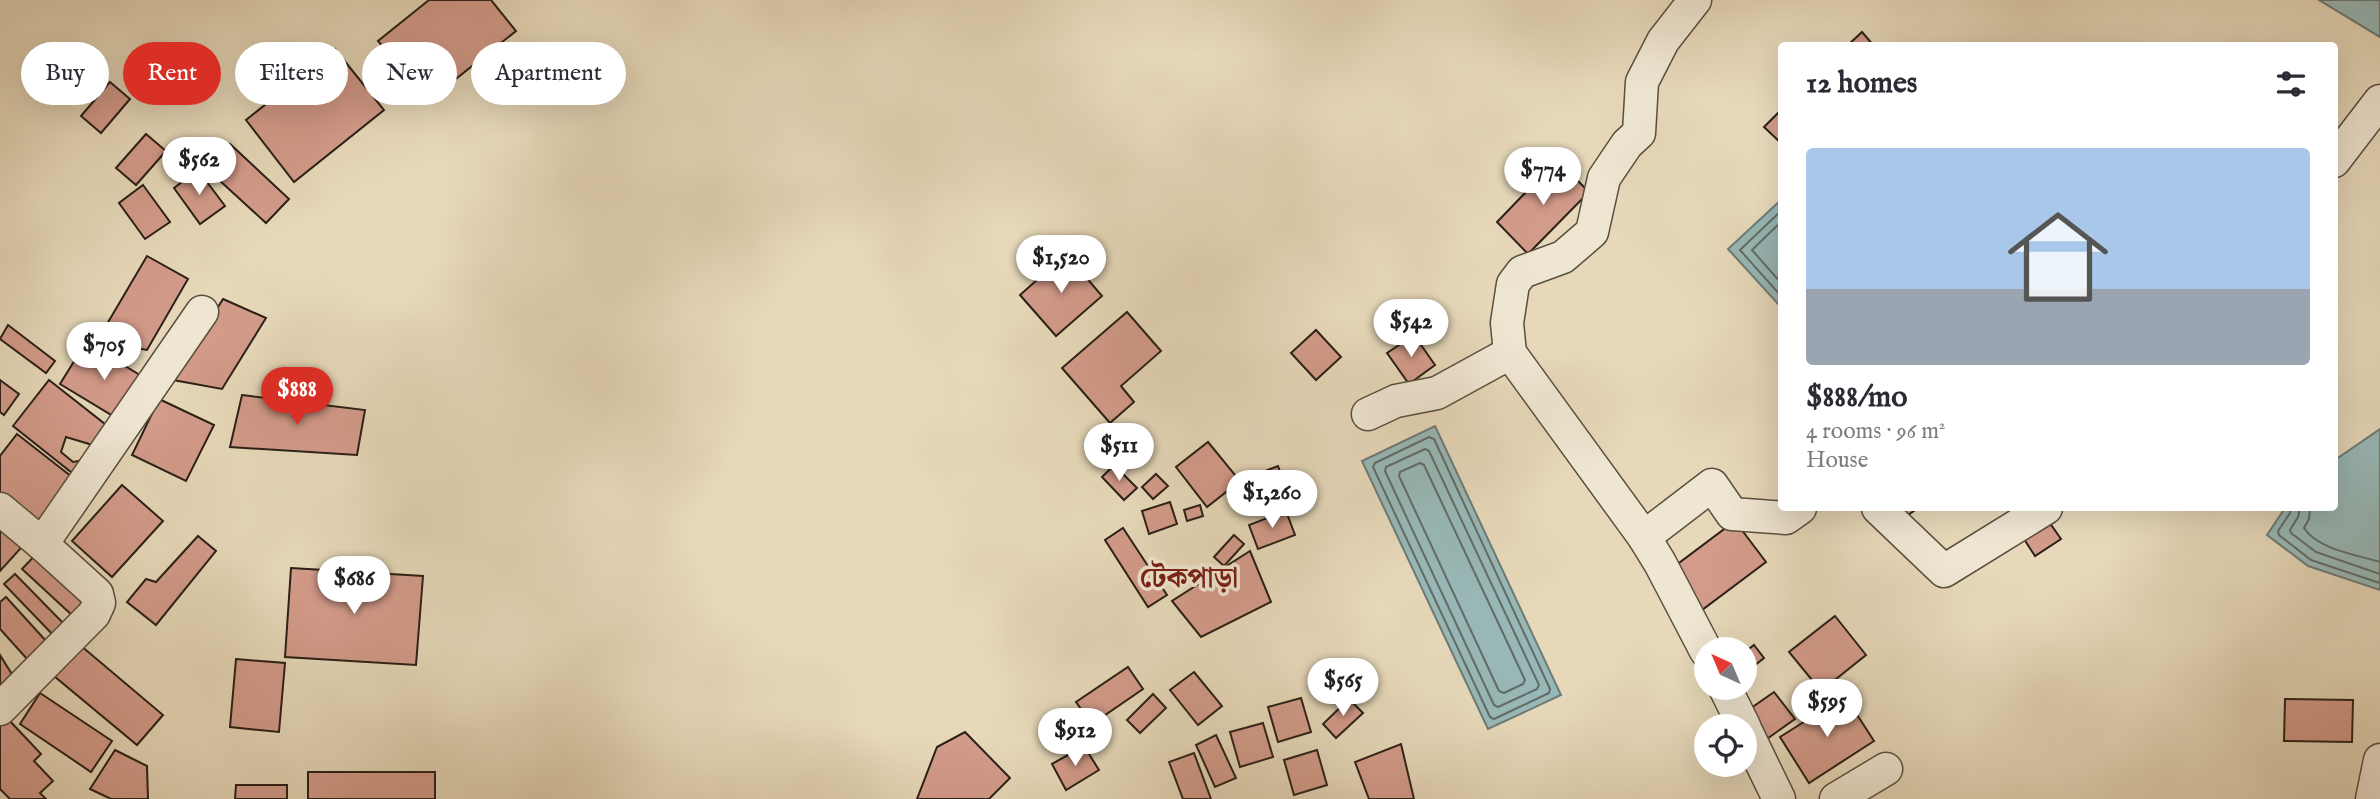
<!DOCTYPE html>
<meta charset="utf-8">
<style>
:root{--surface:#fff;--page:#f7f7f7;--text:#2b2b33;--muted:#7c7c81;--line:#e1e1e2;--accent:#d93025}
body{margin:0;font-family:"IM FELL English","Noto Serif Bengali",serif;background:var(--page);color:var(--text);height:100vh;display:flex;flex-direction:column;font-size:26px;white-space:nowrap}
*{box-sizing:border-box;margin:0}
p{font-size:23px;color:var(--muted)}
.icon{flex:none;width:38px;height:38px;fill:none;stroke:currentColor;stroke-width:2;stroke-linecap:round;stroke-linejoin:round}
.map{position:relative;flex:1;overflow:hidden}
.drawer{position:absolute;left:1778px;top:42px;width:560px;height:469px;display:flex;flex-direction:column;background:var(--surface);border-radius:7px;box-shadow:0 7px 28px #0002}
.drawer>*{flex:none}
.guide{position:absolute;left:21px;top:42px;width:665px;height:63px;display:flex;gap:14px}
.needle{width:46px;rotate:316deg}
.fabs{position:absolute;left:1694px;top:637px;display:grid;gap:14px}
.fabs a{display:grid;place-items:center;width:63px;height:63px;border-radius:50%;background:var(--surface);box-shadow:0 7px 28px #0002;font-size:35px}
.price{position:absolute;translate:-50% -60px;padding:0 16px;border-radius:24px;background:#fff;color:#222;font-size:23px;line-height:46px;filter:drop-shadow(0 2px 4px #0008)}
.price::after{content:'';position:absolute;left:50%;top:42px;width:21px;height:16px;margin-left:-10px;background:inherit;clip-path:polygon(0 0,100% 0,50% 100%)}
.price.active{background:var(--accent);color:#fff}
ul{padding:0;list-style:none}
li{display:grid;align-content:center;gap:14px;height:371px;padding:0 28px}
li+li{border-top:2px solid var(--line)}
li span{display:grid;place-items:center;height:217px;border-radius:7px;color:#555}
li>.icon{margin-inline-start:auto}
span .icon{width:126px;height:126px;fill:#fffc;stroke-width:1}
li b{font-size:30px}
h2{display:flex;justify-content:space-between;align-items:center;height:84px;padding:0 28px;font-size:30px}
.tag{padding:0 24px;border-radius:32px;background:var(--surface);box-shadow:0 7px 28px #0002;font-size:24px;line-height:63px}
.tag.active{background:var(--accent);color:#fff}
.map>svg:first-child{display:block}
.water{fill:#98b8b7;stroke:#6c7b77;stroke-width:2}
.lines{fill:none;stroke-linecap:round;stroke-linejoin:round}
.shore{stroke:#616c67;stroke-width:2}
.building{fill:#d39b8a;stroke:#2a2017;stroke-width:2}
.street-casing{stroke:#594e40;stroke-width:35}
.street{stroke:#efe6d2;stroke-width:32}
.labels{text-anchor:middle;stroke-width:7;stroke-linejoin:round;paint-order:stroke}
.quarter-label{font-size:28px;font-weight:bold;fill:#7a1f14;stroke:#efe6d2}
</style>
<div class="map">
<svg width="2380" height="799" viewBox="0 0 2380 799">
<rect width="100%" height="100%" fill="#e6d8b9"/>
<filter id="stains"><feTurbulence type="fractalNoise" baseFrequency=".00286" numOctaves="4"/><feColorMatrix values="0 0 0 0 .2 0 0 0 0 .09 0 0 0 0 .02 0 0 0 .5 -.17"/></filter>
<radialGradient id="worn" r=".72"><stop offset=".6" stop-color="#630" stop-opacity="0"/><stop offset="1" stop-color="#630" stop-opacity=".3"/></radialGradient>
<g class="water">
<polygon points="2319,0 2380,0 2380,37"/>
<polygon points="1781,200 1781,307 1728,249"/>
<polygon points="1435,426 1561,695 1488,729 1362,461"/>
<polygon points="2380,429 2380,590 2308,566 2267,535 2285,508 2334,508 2335,460"/>
</g>
<g class="lines">
<g class="shore">
<polyline points="1782,210 1740,250 1782,297"/>
<polyline points="1782,221 1752,250 1782,284"/>
<polygon points="1429,437 1434,439 1550,689 1549,693 1494,719 1490,717 1373,467 1375,463"/>
<polygon points="1425,449 1429,451 1539,685 1537,689 1498,707 1494,705 1385,471 1386,467"/>
<polygon points="1420,463 1424,465 1525,680 1523,684 1504,693 1499,691 1399,476 1400,472"/>
<polyline points="2291,508 2290,513 2278,531 2279,535 2311,560 2380,583"/>
<polyline points="2300,508 2298,517 2290,530 2291,533 2316,552 2380,574"/>
<path d="M2310 508 2309 519 2304 528C2317 549 2357 555 2380 562"/>
</g>
</g>
<g class="building">
<polygon points="429,0 491,0 516,31 427,102 378,41"/>
<polygon points="1862,32 1874,46 1847,46"/>
<polygon points="335,49 384,110 294,182 246,120"/>
<polygon points="110,82 130,99 101,133 81,116"/>
<polygon points="1782,109 1782,144 1764,127"/>
<polygon points="146,134 166,151 136,185 116,168"/>
<polygon points="230,144 289,199 266,223 207,169"/>
<polygon points="1557,160 1589,192 1528,254 1497,222"/>
<polygon points="198,170 225,206 200,224 174,188"/>
<polygon points="143,185 170,222 145,239 119,203"/>
<polygon points="1066,254 1102,296 1056,336 1020,295"/>
<polygon points="147,256 188,279 147,350 97,341"/>
<polygon points="223,299 266,318 222,389 173,380"/>
<polygon points="1127,312 1161,351 1121,386 1134,402 1110,423 1062,368"/>
<polygon points="8,325 55,361 46,373 0,339"/>
<polygon points="1316,330 1341,357 1316,380 1291,353"/>
<polygon points="1414,335 1435,365 1409,384 1387,353"/>
<polygon points="86,342 148,380 123,422 60,384"/>
<polygon points="0,380 19,394 4,415 0,412"/>
<polygon points="49,380 110,428 96,446 66,437 61,452 73,462 100,457 81,480 13,426"/>
<polygon points="242,395 365,410 357,455 230,447"/>
<polygon points="159,399 214,425 186,481 132,455"/>
<polygon points="17,434 72,477 37,522 0,493 0,456"/>
<polygon points="1208,442 1240,481 1207,507 1176,467"/>
<polygon points="1114,465 1137,488 1124,500 1102,477"/>
<polygon points="1278,466 1287,491 1251,504 1242,480"/>
<polygon points="1156,474 1168,486 1153,499 1142,487"/>
<polygon points="122,485 163,521 112,577 72,541"/>
<polygon points="1170,502 1177,524 1149,534 1142,511"/>
<polygon points="1200,505 1203,516 1187,521 1184,510"/>
<polygon points="1895,508 1918,508 1904,518"/>
<polygon points="1286,511 1295,535 1258,549 1249,525"/>
<polygon points="0,513 29,539 0,571"/>
<polygon points="2047,519 2061,539 2035,556 2022,536"/>
<polygon points="1735,521 1766,562 1698,613 1667,572"/>
<polygon points="1123,528 1167,595 1148,607 1105,540"/>
<polygon points="1234,535 1244,544 1224,566 1214,557"/>
<polygon points="198,536 216,551 156,625 127,602 146,579 156,582"/>
<polygon points="42,548 93,597 74,617 22,569"/>
<polygon points="1250,551 1271,602 1201,637 1172,601"/>
<polygon points="291,568 423,576 416,665 285,657"/>
<polygon points="15,574 67,627 56,638 4,584"/>
<polygon points="6,597 47,642 28,660 0,629 0,602"/>
<polygon points="1835,616 1866,655 1821,691 1789,652"/>
<polygon points="80,645 163,715 137,745 54,676"/>
<polygon points="1754,645 1764,658 1745,673 1745,652"/>
<polygon points="0,655 18,684 0,696"/>
<polygon points="236,659 285,663 279,732 230,727"/>
<polygon points="1128,667 1143,689 1092,724 1076,702"/>
<polygon points="1194,672 1222,706 1198,725 1170,690"/>
<polygon points="1774,692 1795,719 1764,741 1744,713"/>
<polygon points="40,693 112,741 91,772 20,724"/>
<polygon points="1153,694 1166,708 1140,733 1127,720"/>
<polygon points="1845,696 1874,741 1809,783 1780,737"/>
<polygon points="1301,698 1311,732 1278,742 1268,707"/>
<polygon points="1349,699 1363,713 1336,738 1323,724"/>
<polygon points="2285,699 2353,700 2352,742 2284,741"/>
<polygon points="8,719 41,754 34,761 53,781 40,793 46,799 10,799 0,789 0,726"/>
<polygon points="1263,723 1273,757 1240,767 1230,732"/>
<polygon points="965,732 1010,778 989,799 917,799 937,747"/>
<polygon points="1216,735 1236,778 1215,787 1196,745"/>
<polygon points="1401,744 1414,799 1369,799 1355,762"/>
<polygon points="1084,746 1099,770 1066,790 1052,764"/>
<polygon points="115,750 147,766 148,799 111,799 90,789"/>
<polygon points="1317,750 1327,785 1294,795 1284,760"/>
<polygon points="1194,753 1211,799 1183,799 1169,762"/>
<rect x="308" y="772" width="127" height="27"/>
<polygon points="236,785 287,785 287,799 235,799"/>
</g>
<g class="lines">
<defs>
<g id="street">
<polyline points="1695,0 1663,41 1642,82 1639,133 1627,144 1604,178 1592,232 1563,257 1522,272 1513,284 1507,323 1510,353 1644,537 1660,563 1706,651"/>
<polyline points="2334,161 2380,101"/>
<polyline points="1368,414 1396,401 1437,393 1510,353"/>
<polyline points="1878,508 1944,571 2046,508"/>
<polyline points="0,509 42,544"/>
<polyline points="1644,537 1712,485 1732,514 1786,518 1800,508"/>
<polyline points="1725,688 1744,726"/>
<polyline points="0,709 94,614 99,603 97,594 42,544 202,312"/>
<polyline points="1745,729 1779,799"/>
<polyline points="1836,799 1886,769"/>
<polyline points="2372,799 2380,760"/>
</g>
</defs>
<use href="#street" class="street-casing"/>
<use href="#street" class="street"/>
</g>
<g class="labels">
<g class="quarter-label">
<text x="1189" y="587">টেকপাড়া</text>
</g>
</g>
<rect width="100%" height="100%" filter="url(#stains)"/>
<rect width="100%" height="100%" fill="url(#worn)"/>
</svg>
<div class="fabs">
<a><svg class="needle" viewBox="-14 -14 28 28"><path d="M0-13l5 13h-10z" fill="#e53935"/><path d="M0 13l5-13h-10z" fill="#7c7c81"/></svg></a>
<a><svg class="icon" aria-label="locate" viewBox="0 0 24 24"><circle cx="12" cy="12" r="6"/><path d="M12 2v4M12 18v4M2 12h4M18 12h4"/></svg></a>
</div>
<b class="price" style="left:199px;top:197px">$562</b>
<b class="price" style="left:1543px;top:207px">$774</b>
<b class="price" style="left:1061px;top:295px">$1,520</b>
<b class="price" style="left:1411px;top:359px">$542</b>
<b class="price" style="left:104px;top:382px">$705</b>
<b class="price active" style="left:297px;top:427px">$888</b>
<b class="price" style="left:1119px;top:483px">$511</b>
<b class="price" style="left:1272px;top:530px">$1,260</b>
<b class="price" style="left:354px;top:616px">$686</b>
<b class="price" style="left:1343px;top:718px">$565</b>
<b class="price" style="left:1827px;top:739px">$595</b>
<b class="price" style="left:1075px;top:768px">$912</b>
<div class="guide">
<a class="tag">Buy</a>
<a class="tag active">Rent</a>
<a class="tag">Filters</a>
<a class="tag">New</a>
<a class="tag">Apartment</a>
</div>
<section class="drawer">
<h2>12 homes<svg class="icon" aria-label="filters" viewBox="0 0 24 24"><path d="M4 7h16M4 17h16"/><circle cx="9" cy="7" r="2"/><circle cx="15" cy="17" r="2"/></svg></h2>
<ul>
<li><span style="background:linear-gradient(#a9c7e8 65%,#9aa5b1 0)"><svg class="icon" aria-label="home" viewBox="0 0 24 24"><path d="M3 11l9-7 9 7M6 9v11h12V9"/></svg></span><div><b>$888/mo</b><p>4 rooms · 96 m²</p><p>House</p></div></li>
</ul>
</section>
</div>
